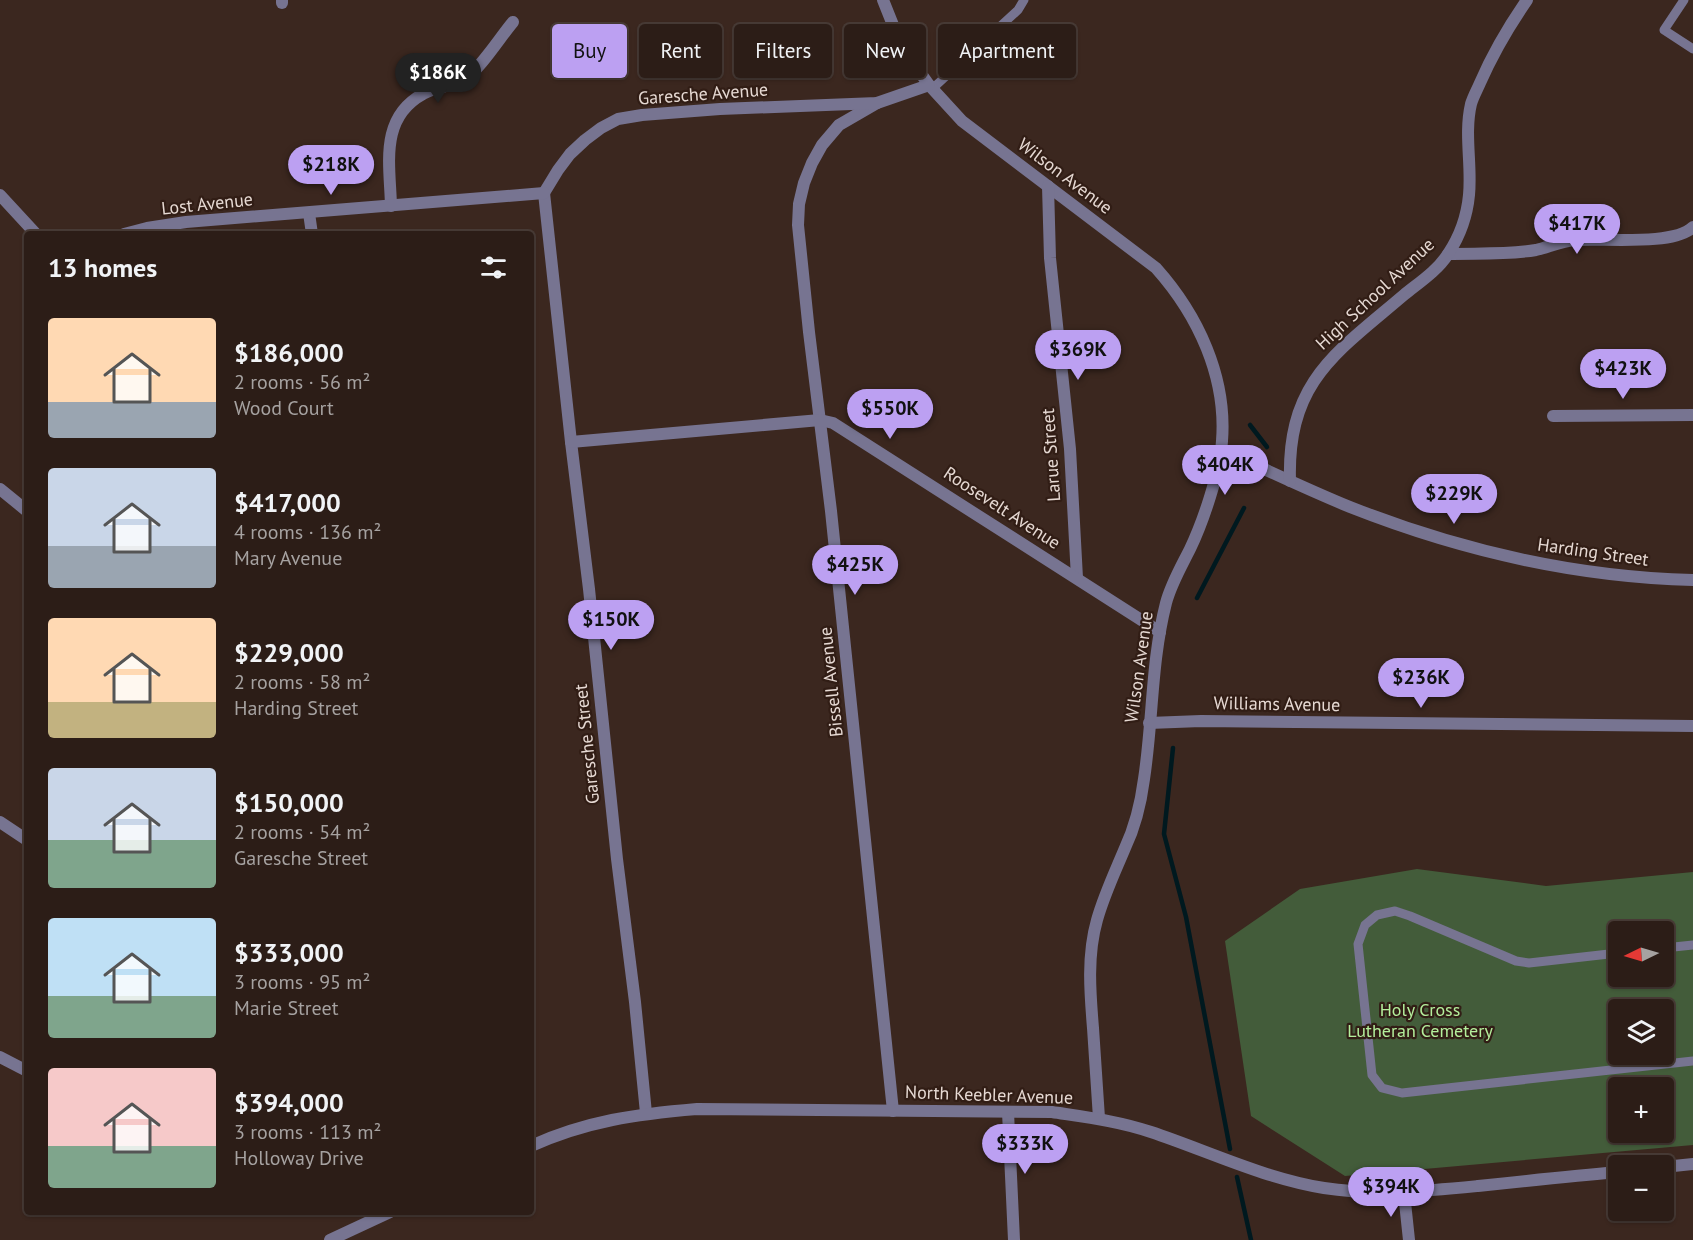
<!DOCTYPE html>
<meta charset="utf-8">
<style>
:root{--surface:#2c1d17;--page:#382a24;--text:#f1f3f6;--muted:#a6a2a1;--line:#483b36;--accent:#bca0f2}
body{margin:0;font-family:"PT Sans",sans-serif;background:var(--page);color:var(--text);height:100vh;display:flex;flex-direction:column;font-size:22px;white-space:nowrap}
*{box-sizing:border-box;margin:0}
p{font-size:20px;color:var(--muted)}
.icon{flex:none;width:33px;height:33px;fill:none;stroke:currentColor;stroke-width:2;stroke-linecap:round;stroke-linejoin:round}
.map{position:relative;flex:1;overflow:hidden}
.details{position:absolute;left:24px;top:231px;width:510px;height:984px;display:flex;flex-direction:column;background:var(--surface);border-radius:6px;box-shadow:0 2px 4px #0004,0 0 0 2px var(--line)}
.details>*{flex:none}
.guide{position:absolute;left:552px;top:24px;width:570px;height:54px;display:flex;gap:12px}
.needle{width:39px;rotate:265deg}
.fabs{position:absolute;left:1608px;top:921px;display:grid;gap:12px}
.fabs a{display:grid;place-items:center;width:66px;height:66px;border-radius:6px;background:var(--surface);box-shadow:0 2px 4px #0004,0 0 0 2px var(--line);font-size:30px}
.price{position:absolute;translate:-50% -51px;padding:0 14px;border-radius:21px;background:var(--accent);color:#111;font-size:20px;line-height:39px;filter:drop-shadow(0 2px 3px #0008)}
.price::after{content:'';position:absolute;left:50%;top:36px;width:18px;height:14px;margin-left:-9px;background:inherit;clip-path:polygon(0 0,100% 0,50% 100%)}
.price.current{background:#222;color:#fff}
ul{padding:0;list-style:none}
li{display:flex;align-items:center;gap:18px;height:150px;padding:0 24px}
li span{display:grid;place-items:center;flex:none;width:168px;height:120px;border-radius:6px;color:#555}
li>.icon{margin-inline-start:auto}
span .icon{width:72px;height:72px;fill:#fffc;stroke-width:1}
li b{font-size:26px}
h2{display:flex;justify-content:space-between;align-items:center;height:72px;padding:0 24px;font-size:26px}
.tag{padding:0 21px;border-radius:6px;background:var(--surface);box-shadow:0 2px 4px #0004,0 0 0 2px var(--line);font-size:21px;line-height:54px}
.tag.current{background:var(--accent);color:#111}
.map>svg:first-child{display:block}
.green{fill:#435c3a;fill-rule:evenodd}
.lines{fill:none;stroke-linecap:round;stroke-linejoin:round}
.stream{stroke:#00191f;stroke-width:4.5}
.service{stroke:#777491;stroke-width:9}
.minor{stroke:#777491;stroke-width:12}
.tertiary{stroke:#777491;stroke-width:12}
.labels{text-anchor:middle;stroke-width:4.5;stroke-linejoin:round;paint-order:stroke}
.street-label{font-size:18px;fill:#e6d9d3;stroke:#311d15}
.park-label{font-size:18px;fill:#b4ef9c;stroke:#311d15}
</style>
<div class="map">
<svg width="1693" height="1240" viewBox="0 0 1693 1240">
<rect width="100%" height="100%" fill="#3b271f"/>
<path class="green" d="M1417 869 1546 886 1693 872V1145L1345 1176 1251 1116 1225 941 1300 889ZM1618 932H1664V976H1618ZM1618 1010H1664V1054H1618ZM1618 1088H1664V1132H1618Z"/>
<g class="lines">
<g class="stream">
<polyline points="1250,425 1267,447"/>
<polyline points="1197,598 1244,508"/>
<polyline points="1173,748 1164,834 1186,917 1230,1149"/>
<polyline points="1237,1177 1251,1240"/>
</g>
<g class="service">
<polyline points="1684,0 1664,30 1693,49"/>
<polyline points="932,89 1018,10 1024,0"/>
<polyline points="1664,948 1693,945"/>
<polyline points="1618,953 1529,963 1516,961 1410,916 1395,911 1377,915 1365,925 1358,944 1372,1075 1382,1088 1402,1093 1693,1061"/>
</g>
<g class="minor">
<polyline points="282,0 282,3"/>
<path d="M883 0 895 30 909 57 929 85 962 121 1156 268C1198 315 1227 377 1222 441 1220 472 1203 522 1190 549 1181 567 1171 584 1166 603 1151 662 1153 720 1144 779 1141 802 1135 827 1125 848 1115 872 1104 895 1097 920 1087 955 1090 992 1093 1028 1095 1058 1097 1088 1099 1118"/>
<polyline points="877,103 839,125 822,145 812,163 804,183 799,204 798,225 809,332 831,511 893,1111"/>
<polyline points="1048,186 1050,258 1070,449 1077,578"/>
<polyline points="544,193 571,442 589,589 617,859 635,1002 646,1113"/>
<polyline points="544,193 558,170 570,154 585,140 601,128 618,119 642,115 720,109 877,103 929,85"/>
<polyline points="0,195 36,234"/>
<path d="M391 206C390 165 379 118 423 94 436 86 453 87 466 78 480 69 501 36 513 22"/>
<polyline points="309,213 312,234"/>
<polyline points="124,234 147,228 186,222 544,193"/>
<path d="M1448 254C1477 253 1507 255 1536 250 1549 247 1561 241 1576 240 1603 238 1674 246 1693 227"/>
<polyline points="1553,416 1693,415"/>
<polyline points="571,442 820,420 833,423 1160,632"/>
<path d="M1221 449C1264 469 1306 489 1350 507 1459 550 1576 577 1693 580"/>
<path d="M1290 481C1287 381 1336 353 1405 294 1420 282 1438 270 1448 254 1460 236 1467 216 1469 195 1472 165 1464 134 1471 104 1473 97 1477 90 1480 83 1493 53 1509 26 1527 0"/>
<polyline points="0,489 27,511"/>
<polyline points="1149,723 1201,721 1693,726"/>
<polyline points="0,822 27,840"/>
<polyline points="0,1057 27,1071"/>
<polyline points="1008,1112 1014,1240"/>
<polyline points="1404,1193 1409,1240"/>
</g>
<g class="tertiary">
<path d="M531 1146C586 1121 637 1114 697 1109L1052 1112C1085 1117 1119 1121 1151 1132 1208 1151 1263 1178 1324 1188 1375 1196 1426 1191 1478 1186 1525 1181 1572 1176 1618 1172"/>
<polyline points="1664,1167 1693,1164"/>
<polyline points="330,1240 390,1212"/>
</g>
</g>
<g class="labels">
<g class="street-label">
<text transform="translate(703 94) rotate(-4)" y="6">Garesche Avenue</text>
<text transform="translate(1065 176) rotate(37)" y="6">Wilson Avenue</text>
<text transform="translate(207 204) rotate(-6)" y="6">Lost Avenue</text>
<text transform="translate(1375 294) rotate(-43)" y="6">High School Avenue</text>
<text transform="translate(1051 455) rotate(-94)" y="6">Larue Street</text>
<text transform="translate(1002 508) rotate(33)" y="6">Roosevelt Avenue</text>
<text transform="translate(1593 552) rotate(8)" y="6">Harding Street</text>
<text transform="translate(1139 667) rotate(-82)" y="6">Wilson Avenue</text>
<text transform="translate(831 682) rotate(-96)" y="6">Bissell Avenue</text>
<text transform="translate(1277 704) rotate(1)" y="6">Williams Avenue</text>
<text transform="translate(587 744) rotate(-96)" y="6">Garesche Street</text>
<text transform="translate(989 1095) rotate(2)" y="6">North Keebler Avenue</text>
</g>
<g class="park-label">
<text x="1420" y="1016">Holy Cross<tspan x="1420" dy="21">Lutheran Cemetery</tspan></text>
</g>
</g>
</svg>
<div class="fabs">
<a><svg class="needle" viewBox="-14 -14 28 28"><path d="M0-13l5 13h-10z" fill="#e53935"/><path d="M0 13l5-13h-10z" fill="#a6a2a1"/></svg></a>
<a><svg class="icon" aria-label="layers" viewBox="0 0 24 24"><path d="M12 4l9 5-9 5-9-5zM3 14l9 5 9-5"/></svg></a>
<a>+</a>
<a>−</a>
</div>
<b class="price current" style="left:438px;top:104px">$186K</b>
<b class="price" style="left:331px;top:196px">$218K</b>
<b class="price" style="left:1577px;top:255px">$417K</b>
<b class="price" style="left:1078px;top:381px">$369K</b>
<b class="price" style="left:1623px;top:400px">$423K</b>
<b class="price" style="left:890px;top:440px">$550K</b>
<b class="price" style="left:1225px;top:496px">$404K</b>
<b class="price" style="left:1454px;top:525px">$229K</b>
<b class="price" style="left:855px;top:596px">$425K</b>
<b class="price" style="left:611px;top:651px">$150K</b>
<b class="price" style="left:1421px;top:709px">$236K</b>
<b class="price" style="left:1025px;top:1175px">$333K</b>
<b class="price" style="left:1391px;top:1218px">$394K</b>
<div class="guide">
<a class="tag current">Buy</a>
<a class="tag">Rent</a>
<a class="tag">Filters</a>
<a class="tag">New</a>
<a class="tag">Apartment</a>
</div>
<section class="details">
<h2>13 homes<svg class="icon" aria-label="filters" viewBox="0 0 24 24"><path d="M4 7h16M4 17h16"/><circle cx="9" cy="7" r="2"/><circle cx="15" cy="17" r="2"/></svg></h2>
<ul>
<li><span style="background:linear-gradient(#ffd9b3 70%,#9aa5b1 0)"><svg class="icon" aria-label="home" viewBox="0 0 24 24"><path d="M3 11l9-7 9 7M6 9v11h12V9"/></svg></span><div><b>$186,000</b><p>2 rooms · 56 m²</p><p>Wood Court</p></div></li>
<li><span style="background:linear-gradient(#c9d6e8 65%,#9aa5b1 0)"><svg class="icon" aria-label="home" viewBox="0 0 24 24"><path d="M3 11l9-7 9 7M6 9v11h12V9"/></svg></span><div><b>$417,000</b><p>4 rooms · 136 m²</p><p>Mary Avenue</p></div></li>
<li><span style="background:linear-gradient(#ffd9b3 70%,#c2b280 0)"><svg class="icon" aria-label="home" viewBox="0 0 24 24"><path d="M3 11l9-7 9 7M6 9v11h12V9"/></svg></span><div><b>$229,000</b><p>2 rooms · 58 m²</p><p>Harding Street</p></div></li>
<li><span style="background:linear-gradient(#c9d6e8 60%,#7fa58c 0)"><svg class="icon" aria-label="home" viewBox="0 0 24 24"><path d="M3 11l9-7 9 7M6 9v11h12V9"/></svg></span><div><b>$150,000</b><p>2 rooms · 54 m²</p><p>Garesche Street</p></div></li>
<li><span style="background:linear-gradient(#bfe0f5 65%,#7fa58c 0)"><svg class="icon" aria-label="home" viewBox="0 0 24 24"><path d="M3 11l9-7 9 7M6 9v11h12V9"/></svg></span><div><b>$333,000</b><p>3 rooms · 95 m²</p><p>Marie Street</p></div></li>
<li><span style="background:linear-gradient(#f6c9c9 65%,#7fa58c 0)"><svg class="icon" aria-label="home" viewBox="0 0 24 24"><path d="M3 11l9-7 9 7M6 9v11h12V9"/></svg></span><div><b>$394,000</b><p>3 rooms · 113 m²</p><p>Holloway Drive</p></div></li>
</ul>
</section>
</div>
